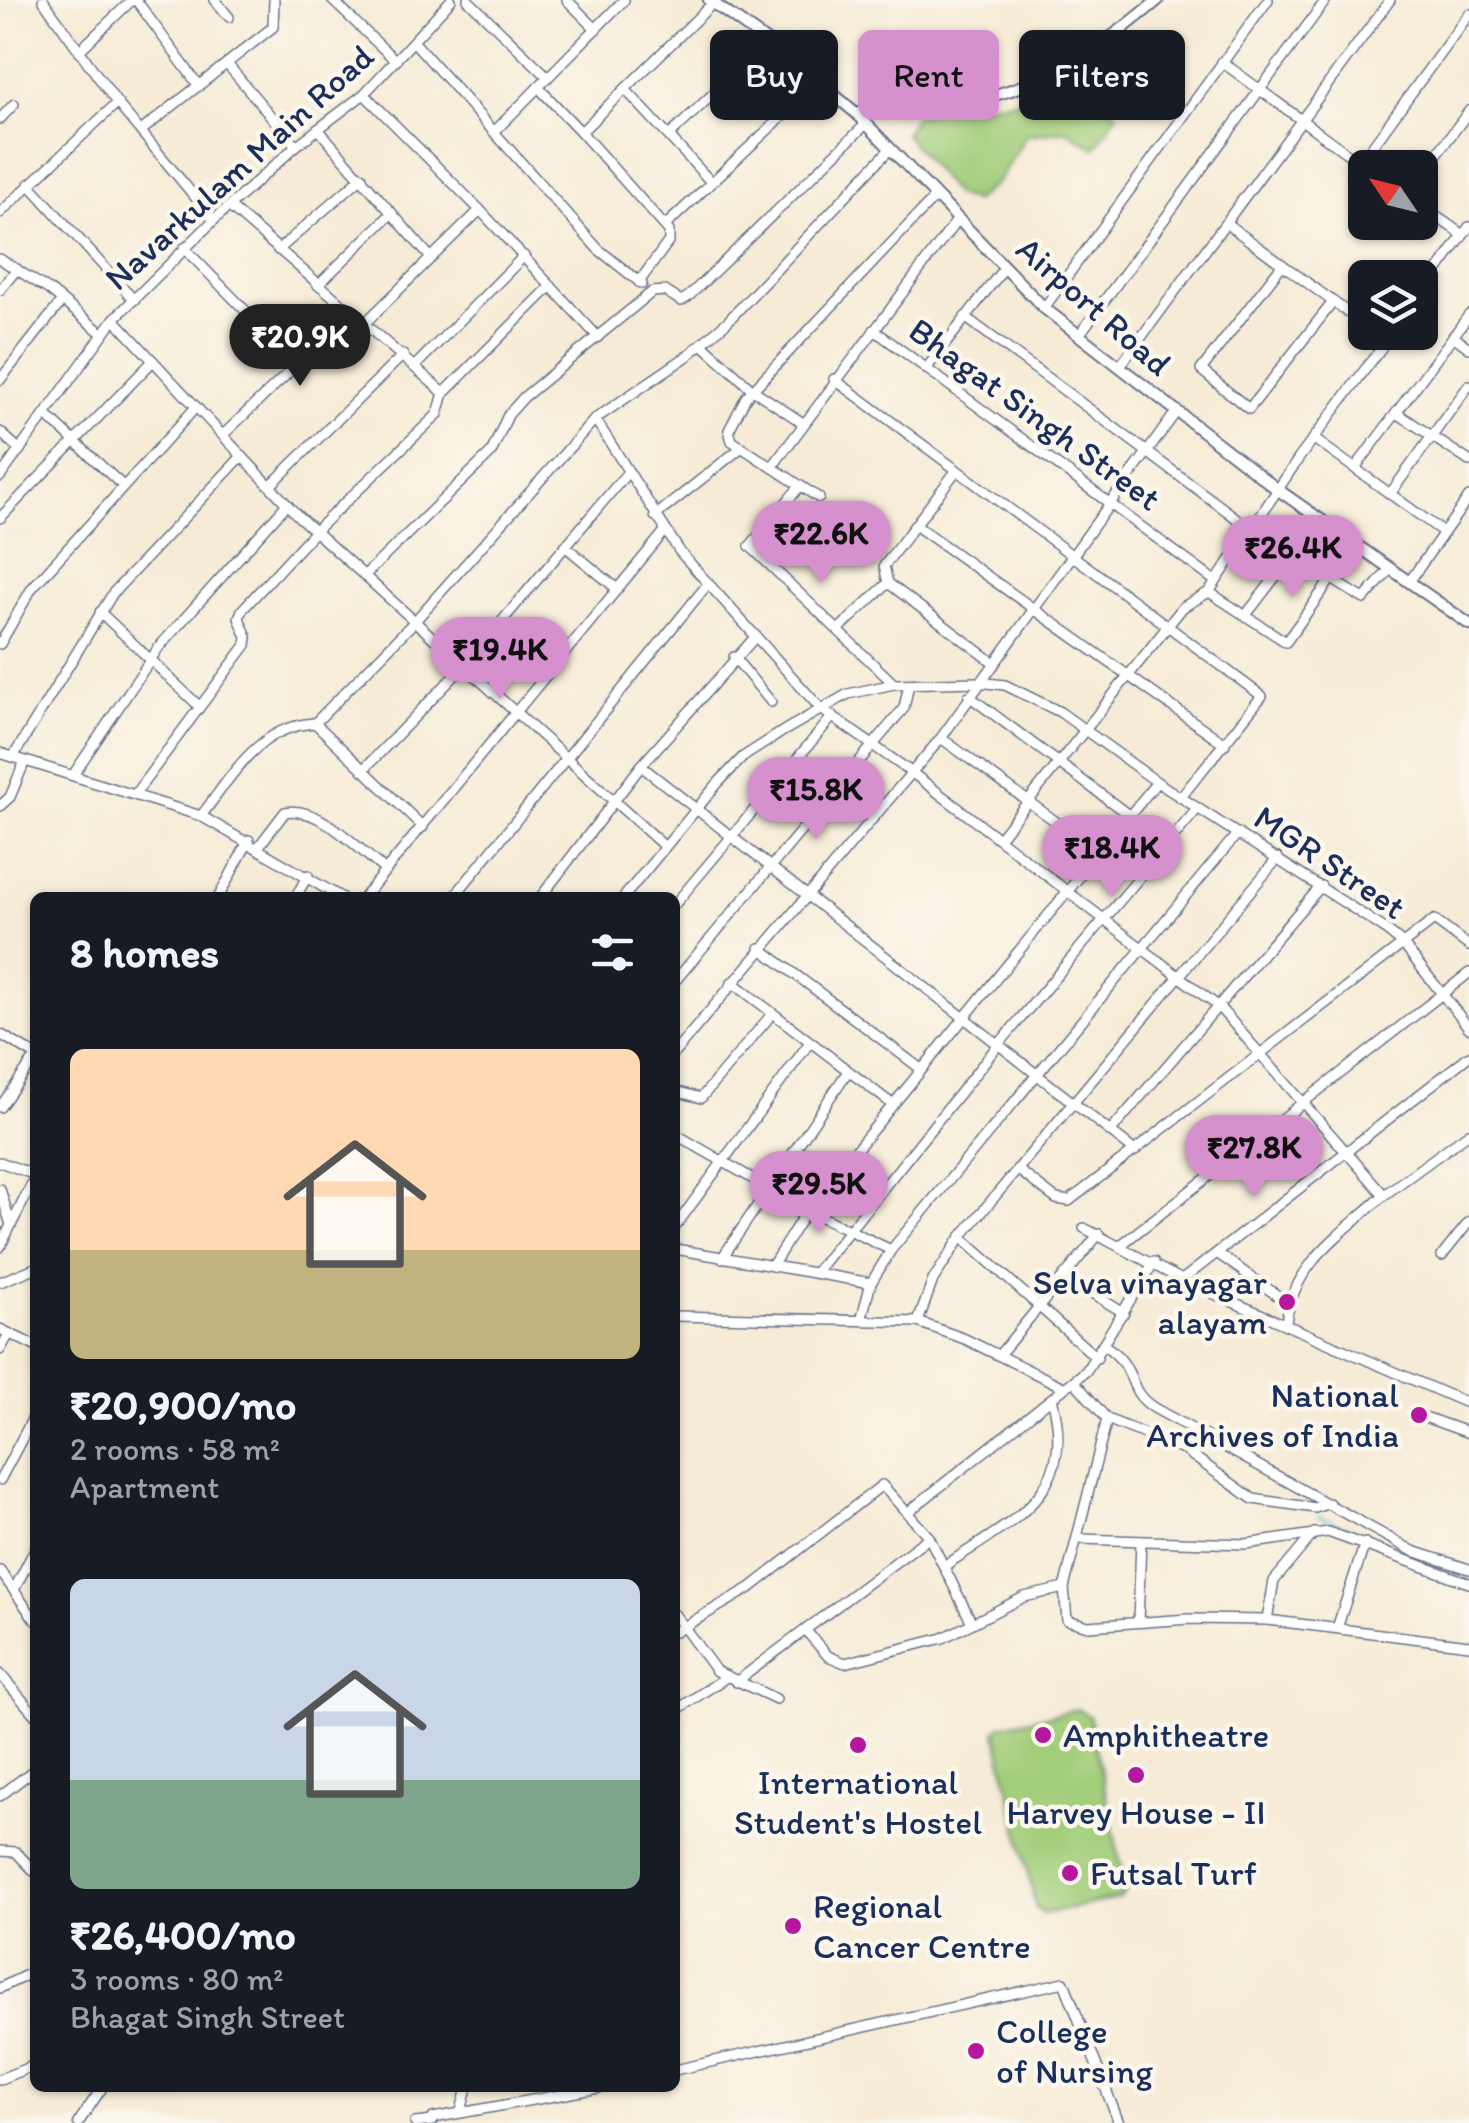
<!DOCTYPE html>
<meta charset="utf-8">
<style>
:root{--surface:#171b24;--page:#242831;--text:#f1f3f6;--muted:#9ea1a6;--accent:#d690ce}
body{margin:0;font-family:Itim,sans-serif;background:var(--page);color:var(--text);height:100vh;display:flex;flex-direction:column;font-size:38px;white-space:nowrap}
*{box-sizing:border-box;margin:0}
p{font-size:32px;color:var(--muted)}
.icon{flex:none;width:55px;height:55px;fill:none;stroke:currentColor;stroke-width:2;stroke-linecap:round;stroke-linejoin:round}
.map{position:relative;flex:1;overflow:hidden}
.sheet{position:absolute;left:30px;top:892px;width:650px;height:1200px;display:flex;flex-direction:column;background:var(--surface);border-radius:15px;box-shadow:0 2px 8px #0004}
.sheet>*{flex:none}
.banner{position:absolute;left:710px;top:30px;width:608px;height:90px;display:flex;gap:20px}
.needle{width:65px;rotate:305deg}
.buttons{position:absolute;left:1348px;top:150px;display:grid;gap:20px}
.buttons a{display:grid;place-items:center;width:90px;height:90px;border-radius:15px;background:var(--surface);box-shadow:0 2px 8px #0004;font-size:50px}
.price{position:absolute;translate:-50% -85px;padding:0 22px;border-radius:35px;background:var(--accent);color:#111;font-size:32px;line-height:65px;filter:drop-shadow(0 2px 5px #0008)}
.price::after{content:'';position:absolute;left:50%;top:60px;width:30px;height:22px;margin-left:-15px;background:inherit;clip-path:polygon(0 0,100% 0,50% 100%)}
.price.selected{background:#222;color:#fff}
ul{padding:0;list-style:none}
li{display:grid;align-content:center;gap:20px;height:530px;padding:0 40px}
li span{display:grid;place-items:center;height:310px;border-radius:15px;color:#555}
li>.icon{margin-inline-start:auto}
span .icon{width:180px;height:180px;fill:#fffc;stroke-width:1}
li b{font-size:42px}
h2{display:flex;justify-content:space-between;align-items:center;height:120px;padding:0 40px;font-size:42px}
.tag{padding:0 35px;border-radius:15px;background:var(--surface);box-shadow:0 2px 8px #0004;font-size:35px;line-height:90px}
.tag.selected{background:var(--accent);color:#111}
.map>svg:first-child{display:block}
.green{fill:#a2ce7a;stroke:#5e7e6c;stroke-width:2.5}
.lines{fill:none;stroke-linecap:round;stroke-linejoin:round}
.stream{stroke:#5cc2d9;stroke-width:2.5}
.minor-casing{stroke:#687188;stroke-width:12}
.tertiary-casing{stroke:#687188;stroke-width:14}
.minor{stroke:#fff;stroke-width:9}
.tertiary{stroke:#fff;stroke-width:10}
.poi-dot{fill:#b5179e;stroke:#fbf7ec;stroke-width:4}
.labels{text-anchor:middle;stroke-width:9;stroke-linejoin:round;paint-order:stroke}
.street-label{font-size:35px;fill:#1b2f5e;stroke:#fbf7ec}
.poi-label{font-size:35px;fill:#1b2f5e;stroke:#fbf7ec;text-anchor:start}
</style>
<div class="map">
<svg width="1469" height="2123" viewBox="0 0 1469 2123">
<rect width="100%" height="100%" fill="#fbf7ec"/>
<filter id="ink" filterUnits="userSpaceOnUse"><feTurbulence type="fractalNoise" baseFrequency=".01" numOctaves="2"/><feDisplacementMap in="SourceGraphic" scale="20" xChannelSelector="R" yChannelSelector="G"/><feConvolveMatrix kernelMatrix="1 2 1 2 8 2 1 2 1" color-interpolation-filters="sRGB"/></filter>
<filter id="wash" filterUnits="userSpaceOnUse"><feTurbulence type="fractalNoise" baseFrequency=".0048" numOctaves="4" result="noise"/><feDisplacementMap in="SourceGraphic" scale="40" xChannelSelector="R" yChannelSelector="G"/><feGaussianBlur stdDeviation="2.25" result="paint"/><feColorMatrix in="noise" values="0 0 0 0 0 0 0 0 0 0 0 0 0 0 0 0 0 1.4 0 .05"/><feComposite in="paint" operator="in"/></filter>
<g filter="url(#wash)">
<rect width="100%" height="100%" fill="#f6ebd6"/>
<g class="green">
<polygon points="1078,76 1117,114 1095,148 1066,130 1026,135 998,181 974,201 955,195 905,134 916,115 1019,100"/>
<polygon points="1078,1709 1089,1716 1126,1890 1120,1898 1042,1914 1036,1908 996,1731 1000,1726"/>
</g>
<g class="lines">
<polyline class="stream" points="1318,1516 1469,1576"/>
</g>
</g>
<g filter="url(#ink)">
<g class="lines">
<defs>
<g id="minor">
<polyline points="43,0 117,103 214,220"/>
<polyline points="136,0 199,86"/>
<polyline points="215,0 229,17"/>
<polyline points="332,0 396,61"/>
<polyline points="468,0 548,77"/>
<polyline points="567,0 596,29"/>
<polyline points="414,42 598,249 642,284"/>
<polyline points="81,49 132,0"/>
<polyline points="1222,62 1367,168"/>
<polyline points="227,64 296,146"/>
<polyline points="538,87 581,132"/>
<polyline points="625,89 711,182"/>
<polyline points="364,94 480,210 598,337"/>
<polyline points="0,119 14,104"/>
<polyline points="318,129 431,258"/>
<polyline points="141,131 273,27 274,0"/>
<polyline points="495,131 624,0"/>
<polyline points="669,136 766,43"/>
<polyline points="1360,163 1469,14"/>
<polyline points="1420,177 1469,111"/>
<polyline points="29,184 134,300"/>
<polyline points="1420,205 1463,235"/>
<polyline points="230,207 444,393"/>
<polyline points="0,213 117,103"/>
<polyline points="1227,224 1365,325"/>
<polyline points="665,226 819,82"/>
<polyline points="184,248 298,364"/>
<polyline points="278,250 362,177"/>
<polyline points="0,259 49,290 103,334"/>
<polyline points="1282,265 1201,370 1249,409 1333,302"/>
<polyline points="639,282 669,241 669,231 581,132 713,3"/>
<polyline points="318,285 392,213"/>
<polyline points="0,290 17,269"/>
<polyline points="1420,295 1469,227"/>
<polyline points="1044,308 1268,0"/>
<polyline points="965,317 1251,529 1364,599 1390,569"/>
<polyline points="114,319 298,516 665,847"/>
<polyline points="364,324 480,210"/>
<polyline points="874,330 1215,581"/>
<polyline points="1079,335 1326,0"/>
<polyline points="1453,336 1469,348"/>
<polyline points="702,344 753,390 803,423"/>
<polyline points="415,366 524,256"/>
<polyline points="1120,366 1390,0"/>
<polyline points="926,369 1004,268"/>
<polyline points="834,379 1262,696 1181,797"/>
<polyline points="0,380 62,301"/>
<polyline points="1397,413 1469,461"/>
<polyline points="45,414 123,486"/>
<polyline points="595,419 680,552 821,709 911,772 1219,1007 1384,1195 1469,1133"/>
<polyline points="0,432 20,450"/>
<polyline points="223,435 350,314"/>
<polyline points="1314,439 1443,532"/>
<polyline points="772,467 958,219"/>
<polyline points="1356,467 1469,315"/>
<polyline points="0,477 114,319 214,220 296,146 364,94 451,0"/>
<polyline points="270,486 403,355"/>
<polyline points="800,486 750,546 894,684"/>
<polyline points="1390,494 1469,385"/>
<polyline points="819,498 732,441 729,430 746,397 936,196"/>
<polyline points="655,516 742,447"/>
<polyline points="0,518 153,361"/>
<polyline points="915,525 1225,744"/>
<polyline points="565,546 616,588"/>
<polyline points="364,576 491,453 508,415 524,397 652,292 665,291 681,301 688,297 866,124"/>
<polyline points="1331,579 1286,642 1209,592 1299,458 1393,332"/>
<polyline points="1409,582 1469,497"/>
<polyline points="888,583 884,566 956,471"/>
<polyline points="100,612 199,706"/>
<polyline points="1246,615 1293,554"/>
<polyline points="839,629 888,583 993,662"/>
<polyline points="0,644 32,588 196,407"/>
<polyline points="734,657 771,702"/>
<polyline points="969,696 1130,816"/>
<polyline points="315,723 414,622 595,419 686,357 727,322 890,149"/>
<polyline points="315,723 423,827"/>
<polyline points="941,738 1099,853"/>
<polyline points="0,753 201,816 342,898"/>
<polyline points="13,757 113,593 242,456"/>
<polyline points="641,766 1135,1151"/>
<polyline points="363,770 465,665 628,472"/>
<polyline points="73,775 159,647 287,504"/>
<polyline points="135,794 246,645 247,637 239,618 242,610 315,531 438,414 444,393 551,286"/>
<polyline points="0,806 10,797 25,761"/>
<path d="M201 816C233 775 258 726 315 723"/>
<polyline points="999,838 1183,607 1209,592"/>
<path d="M259 846 285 812C320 805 360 851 386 871"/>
<polyline points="218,898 249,840"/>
<polyline points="295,898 308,875"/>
<polyline points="363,898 665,531"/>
<polyline points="453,898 707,585"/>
<polyline points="540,898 641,766 756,636"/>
<polyline points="623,898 718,783 743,757 785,730 848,694 894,684 978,682 1005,685 1060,712 1157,782 1382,927 1402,943 1469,1028"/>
<polyline points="675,904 833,716"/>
<polyline points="760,948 921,1069"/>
<polyline points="675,981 904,708 909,684"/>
<polyline points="732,982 892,1104"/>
<polyline points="0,1034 35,1055"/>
<polyline points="675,1052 941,738 1176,412"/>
<polyline points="675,1091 701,1098 772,1014"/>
<polyline points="0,1107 35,1058"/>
<polyline points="1111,1131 1321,886"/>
<polyline points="675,1134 807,1210 891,1250"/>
<polyline points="0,1162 35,1175"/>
<polyline points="1017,1169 1056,1199 1069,1201 1434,920 1469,946"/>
<polyline points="0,1189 10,1222"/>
<polyline points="675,1227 810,1042"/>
<polyline points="1084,1228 1182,1280 1469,1404"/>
<polyline points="961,1237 1097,1358"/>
<polyline points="1122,1244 1469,973"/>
<polyline points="0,1247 35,1178"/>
<polyline points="675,1249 871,1283"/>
<polyline points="1217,1253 1288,1303"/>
<polyline points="1442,1256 1469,1222"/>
<polyline points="722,1258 848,1071"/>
<polyline points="772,1266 807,1210 1157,782"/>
<polyline points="815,1273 999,1044 1198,808"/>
<polyline points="1064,1276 1124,1313"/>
<polyline points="1182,1280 1469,1056"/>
<polyline points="0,1282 35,1268"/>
<polyline points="675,1316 918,1322 965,1339 1065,1388"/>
<polyline points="861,1320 871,1283 891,1250 1238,833"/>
<polyline points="918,1322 933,1280 961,1237 1278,858"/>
<path d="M1286 1322C1294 1262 1342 1234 1384 1195"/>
<polyline points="0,1329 35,1346"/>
<path d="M1104 1345C1141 1370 1123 1388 1154 1408L1413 1551 1469 1569"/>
<polyline points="0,1350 9,1334"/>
<polyline points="999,1355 1099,1234"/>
<polyline points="1074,1381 1107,1419 1064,1588 1067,1620 1088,1626 1189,1619 1267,1620 1469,1645"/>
<polyline points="1419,1415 1469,1433"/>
<polyline points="1107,1419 1186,1451 1253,1499 1315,1508 1329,1503"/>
<polyline points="0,1480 35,1414"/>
<polyline points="908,1512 1086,1371 1154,1262"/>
<polyline points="1079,1539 1246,1544 1328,1532 1469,1583"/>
<path d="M946 1565C1014 1519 1078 1495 1052 1398"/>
<polyline points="0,1571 35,1620"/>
<polyline points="14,1590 35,1549"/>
<polyline points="675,1615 716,1671 776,1699"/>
<polyline points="1267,1620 1274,1581 1314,1533"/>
<polyline points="1138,1622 1141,1541"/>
<polyline points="1337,1628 1365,1543"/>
<polyline points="806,1631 828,1656 845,1663 943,1638 1024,1597 1064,1588"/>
<polyline points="675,1632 750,1588 882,1485 929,1537 972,1623"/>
<polyline points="0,1674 35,1715"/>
<polyline points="736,1682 929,1537"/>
<polyline points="675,1711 725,1678"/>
<polyline points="0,1796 35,1769"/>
<polyline points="0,1851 16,1852 35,1872"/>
<polyline points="0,1988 35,1971"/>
<polyline points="675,2070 1064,1982 1119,2123"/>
<polyline points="0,2079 35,2065"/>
<polyline points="461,2111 467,2088"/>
<polyline points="433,2118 599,2088"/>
<polyline points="78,2123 102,2088"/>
<polyline points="415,2123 433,2121"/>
</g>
<g id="tertiary">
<polyline points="709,0 791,59 856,113 1044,308 1277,489 1469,624"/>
<path d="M856 113C905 99 962 107 1008 91 1065 73 1113 38 1158 0"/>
</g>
</defs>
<use href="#minor" class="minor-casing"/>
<use href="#tertiary" class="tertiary-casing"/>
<use href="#minor" class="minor"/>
<use href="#tertiary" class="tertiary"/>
</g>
</g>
<g class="poi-dot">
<circle cx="1287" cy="1302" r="10"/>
<circle cx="1419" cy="1415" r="10"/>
<circle cx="1043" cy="1735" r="10"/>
<circle cx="858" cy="1745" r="10"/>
<circle cx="1136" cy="1775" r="10"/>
<circle cx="1070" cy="1873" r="10"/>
<circle cx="793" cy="1926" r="10"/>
<circle cx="976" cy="2051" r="10"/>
</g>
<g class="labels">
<g class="street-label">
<text transform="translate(239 167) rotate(-42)" y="12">Navarkulam Main Road</text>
<text transform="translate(1094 306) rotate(41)" y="12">Airport Road</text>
<text transform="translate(1035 414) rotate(36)" y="12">Bhagat Singh Street</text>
<text transform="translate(1330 862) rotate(34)" y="12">MGR Street</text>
</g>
<g class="poi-label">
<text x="1267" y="1294" text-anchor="end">Selva vinayagar<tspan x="1267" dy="40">alayam</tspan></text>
<text x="1399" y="1407" text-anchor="end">National<tspan x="1399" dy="40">Archives of India</tspan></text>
<text x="1063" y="1747">Amphitheatre</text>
<text x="858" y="1794" text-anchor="middle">International<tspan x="858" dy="40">Student's Hostel</tspan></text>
<text x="1136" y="1824" text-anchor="middle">Harvey House - II</text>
<text x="1090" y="1885">Futsal Turf</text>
<text x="813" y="1918">Regional<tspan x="813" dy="40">Cancer Centre</tspan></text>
<text x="996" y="2043">College<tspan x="996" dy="40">of Nursing</tspan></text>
</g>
</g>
</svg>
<div class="buttons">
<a><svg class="needle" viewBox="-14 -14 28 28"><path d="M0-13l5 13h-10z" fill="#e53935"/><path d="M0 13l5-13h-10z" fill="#9ea1a6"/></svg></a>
<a><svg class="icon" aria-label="layers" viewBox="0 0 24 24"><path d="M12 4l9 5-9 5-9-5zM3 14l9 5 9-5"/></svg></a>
</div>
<b class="price selected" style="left:300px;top:389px">₹20.9K</b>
<b class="price" style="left:821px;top:586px">₹22.6K</b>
<b class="price" style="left:1293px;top:600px">₹26.4K</b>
<b class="price" style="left:500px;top:702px">₹19.4K</b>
<b class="price" style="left:816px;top:842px">₹15.8K</b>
<b class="price" style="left:1112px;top:900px">₹18.4K</b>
<b class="price" style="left:1254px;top:1200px">₹27.8K</b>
<b class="price" style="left:819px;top:1236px">₹29.5K</b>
<div class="banner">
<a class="tag">Buy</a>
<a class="tag selected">Rent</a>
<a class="tag">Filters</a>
</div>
<section class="sheet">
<h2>8 homes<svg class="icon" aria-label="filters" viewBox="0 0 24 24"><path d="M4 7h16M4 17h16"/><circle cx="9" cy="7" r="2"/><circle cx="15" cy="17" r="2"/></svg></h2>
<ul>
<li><span style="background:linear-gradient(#ffd9b3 65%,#c2b280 0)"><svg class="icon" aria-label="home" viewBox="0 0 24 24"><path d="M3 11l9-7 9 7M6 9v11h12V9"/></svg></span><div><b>₹20,900/mo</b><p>2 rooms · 58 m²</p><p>Apartment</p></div></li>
<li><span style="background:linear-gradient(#c9d6e8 65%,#7fa58c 0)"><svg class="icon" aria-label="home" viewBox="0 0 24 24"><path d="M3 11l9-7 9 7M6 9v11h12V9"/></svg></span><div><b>₹26,400/mo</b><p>3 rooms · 80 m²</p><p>Bhagat Singh Street</p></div></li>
</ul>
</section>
</div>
